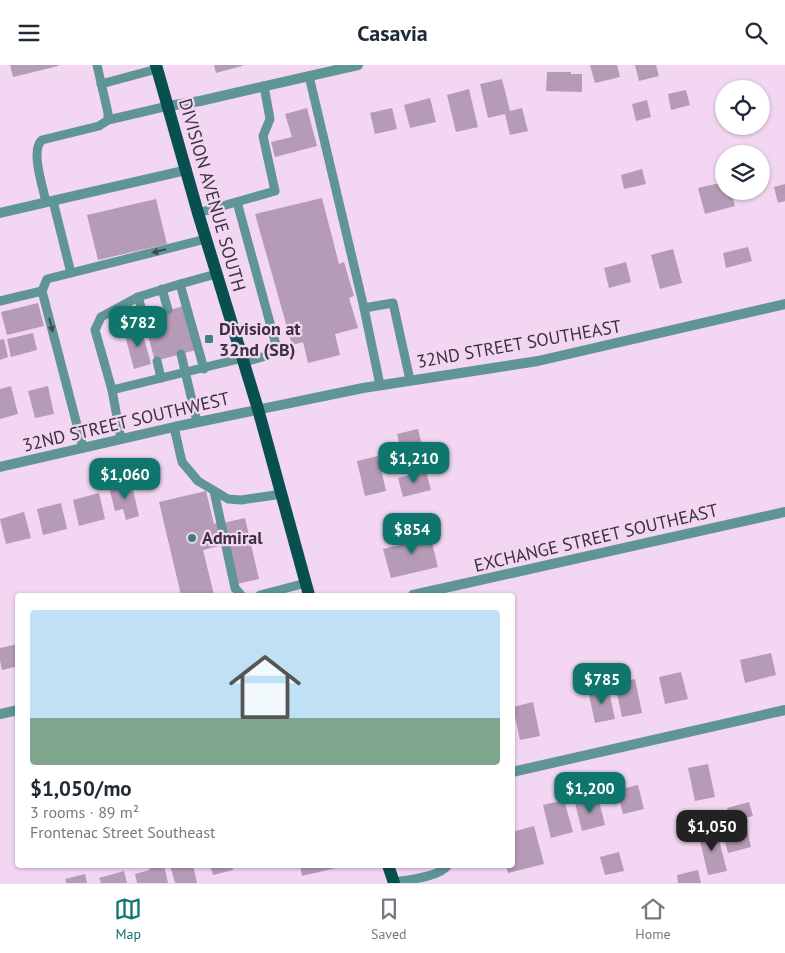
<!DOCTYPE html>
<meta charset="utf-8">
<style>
:root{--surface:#fff;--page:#f2f2f3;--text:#1f2937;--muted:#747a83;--line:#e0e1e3;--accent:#0f766e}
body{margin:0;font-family:"PT Sans",sans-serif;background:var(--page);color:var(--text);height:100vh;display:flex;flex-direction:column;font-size:19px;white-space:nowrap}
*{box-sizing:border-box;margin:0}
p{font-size:16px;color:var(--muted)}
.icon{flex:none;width:28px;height:28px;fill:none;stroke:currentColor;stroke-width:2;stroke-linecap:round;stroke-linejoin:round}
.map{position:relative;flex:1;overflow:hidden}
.side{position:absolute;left:15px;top:528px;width:500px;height:275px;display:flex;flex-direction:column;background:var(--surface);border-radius:5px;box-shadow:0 1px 4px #0004}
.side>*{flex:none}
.fabs{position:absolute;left:715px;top:15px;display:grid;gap:10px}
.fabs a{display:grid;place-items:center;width:55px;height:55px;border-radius:50%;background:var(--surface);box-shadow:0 1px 4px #0004;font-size:25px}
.price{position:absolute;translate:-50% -42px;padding:0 11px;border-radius:10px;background:var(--accent);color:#fff;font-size:16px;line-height:32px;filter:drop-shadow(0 1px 2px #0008)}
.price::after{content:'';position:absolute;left:50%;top:30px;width:15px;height:11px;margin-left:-8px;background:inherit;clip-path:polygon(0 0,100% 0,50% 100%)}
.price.selected{background:#222;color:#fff}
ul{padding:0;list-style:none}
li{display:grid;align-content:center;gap:10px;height:265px;padding:0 15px}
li+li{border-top:1px solid var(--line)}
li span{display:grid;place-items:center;height:155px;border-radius:5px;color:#555}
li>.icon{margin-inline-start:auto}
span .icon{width:90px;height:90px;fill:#fffc;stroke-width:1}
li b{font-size:21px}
header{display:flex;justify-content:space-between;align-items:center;height:65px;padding:0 15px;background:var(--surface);font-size:22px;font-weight:800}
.tabs{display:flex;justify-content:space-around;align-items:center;height:70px;border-top:1px solid var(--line);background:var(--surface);font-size:14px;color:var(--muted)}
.tabs a{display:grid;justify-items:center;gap:2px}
.tabs .selected{color:var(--accent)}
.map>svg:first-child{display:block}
.building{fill:#b59bb5}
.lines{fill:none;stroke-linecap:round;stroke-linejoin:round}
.service{stroke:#609595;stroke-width:9}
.minor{stroke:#609595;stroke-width:10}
.tertiary{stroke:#609595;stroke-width:10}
.primary{stroke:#084f50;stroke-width:12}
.oneway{fill:#454a52}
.poi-dot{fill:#3a8282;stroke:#f2d6f2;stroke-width:2}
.labels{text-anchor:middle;stroke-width:4.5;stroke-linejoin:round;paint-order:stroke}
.street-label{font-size:18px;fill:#3c313c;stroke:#f2d6f2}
.poi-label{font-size:18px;font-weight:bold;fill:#3c313c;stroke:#f2d6f2;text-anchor:start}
</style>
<header><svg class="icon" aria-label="menu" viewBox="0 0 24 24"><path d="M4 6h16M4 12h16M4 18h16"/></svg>Casavia<svg class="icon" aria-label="search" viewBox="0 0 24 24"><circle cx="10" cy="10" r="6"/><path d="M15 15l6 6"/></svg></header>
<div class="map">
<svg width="785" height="818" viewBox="0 0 785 818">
<rect width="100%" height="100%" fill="#f2d6f2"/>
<g class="building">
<polygon points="10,0 58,0 58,1 13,12"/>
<polygon points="214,0 242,0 242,1 216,8"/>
<polygon points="590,0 617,0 620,12 595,18"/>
<polygon points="635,0 656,0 659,11 639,16"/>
<polygon points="547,7 571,7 571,9 582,9 582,27 546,26"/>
<polygon points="502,14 510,46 522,43 528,66 510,70 505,49 488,53 480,19"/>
<polygon points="469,24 478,62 456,67 447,30"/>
<polygon points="686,25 690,40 671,45 668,29"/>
<polygon points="430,33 436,57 410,63 404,40"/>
<polygon points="647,35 651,52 636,56 632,39"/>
<polygon points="307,43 317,81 275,92 271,77 292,72 285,49"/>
<polygon points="392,43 397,64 375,69 370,48"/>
<polygon points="642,104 646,119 624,124 621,110"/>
<polygon points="724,117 724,126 731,126 735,141 705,149 698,123"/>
<polygon points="785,119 785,136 778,138 774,122"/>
<polygon points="322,133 339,199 344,197 354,231 349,233 358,263 335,269 340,290 308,298 303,277 292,280 255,149"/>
<polygon points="156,134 167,179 98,195 87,150"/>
<polygon points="748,182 752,196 726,203 723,188"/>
<polygon points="673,184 682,218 660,224 651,190"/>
<polygon points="626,197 631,217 609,223 604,203"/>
<polygon points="38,238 44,261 7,270 1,247"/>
<polygon points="184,241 196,285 155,296 143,252"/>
<polygon points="141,262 151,299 134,304 124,267"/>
<polygon points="33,268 37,285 11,292 7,274"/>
<polygon points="4,274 8,292 0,295 0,275"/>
<polygon points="11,321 18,349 0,354 0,324"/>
<polygon points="48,321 54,349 35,353 28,326"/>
<polygon points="418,364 425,393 404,398 397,369"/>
<polygon points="378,391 386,426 365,431 357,396"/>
<polygon points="426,406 431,425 403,432 398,413"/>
<polygon points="131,416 139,451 126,455 123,444 115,446 109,422"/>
<polygon points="206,426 214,459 217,458 220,473 217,473 219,481 203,485 214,530 181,530 159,437"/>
<polygon points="99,428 105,454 79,461 73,435"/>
<polygon points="61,438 67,464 43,470 37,444"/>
<polygon points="24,447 31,473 6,479 0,454"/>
<polygon points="245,453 259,514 237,519 223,458"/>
<polygon points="428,462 438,502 391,513 383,484 412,477 410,466"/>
<polygon points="18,579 18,601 2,605 0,595 0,583"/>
<polygon points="771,588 776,610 745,618 740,595"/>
<polygon points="681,607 688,634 665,639 659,612"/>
<polygon points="635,614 642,648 622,652 615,619"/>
<polygon points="608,621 615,654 595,658 588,625"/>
<polygon points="533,637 540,671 520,675 513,642"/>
<polygon points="708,699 715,732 695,736 688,703"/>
<polygon points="638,720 644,744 623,749 617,725"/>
<polygon points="598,732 605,760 582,766 575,738"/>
<polygon points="564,735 573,767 551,773 543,740"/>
<polygon points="749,737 753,751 730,757 727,743"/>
<polygon points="534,761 544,799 508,808 506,800 512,800 512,767"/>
<polygon points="716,763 727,806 708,810 698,767"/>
<polygon points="747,763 751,782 728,788 723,769"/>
<polygon points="619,787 624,806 605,810 600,792"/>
<polygon points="148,800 164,800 168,818 137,818 135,809 150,805"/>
<polygon points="170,800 193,800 197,818 175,818"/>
<polygon points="210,800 232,800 233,805 213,810"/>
<polygon points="300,800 335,800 336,803 302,811"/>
<polygon points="698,805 701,818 678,818 677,810"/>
<polygon points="124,806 127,818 101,818 99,813"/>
<polygon points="85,809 87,818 66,818 65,814"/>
</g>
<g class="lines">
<g class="service">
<polyline points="309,11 364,243 380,320"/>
<polyline points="101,19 157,4"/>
<polyline points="108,55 168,41"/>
<polyline points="53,136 71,208"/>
<path d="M46 137C43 122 30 85 42 75L99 61 108 55V48L97 0"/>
<polyline points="237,137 276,280 266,291 244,297"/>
<polyline points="198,148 275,126 263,71 270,54 264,21"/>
<polyline points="162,224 168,245"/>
<polyline points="0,236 42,226"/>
<polyline points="364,243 393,238 410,315"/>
<polyline points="144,252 138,232 180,219"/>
<polyline points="181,289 197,357"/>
<polyline points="157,296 161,313"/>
<polyline points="204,304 180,219 216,209"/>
<polyline points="112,325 95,265 101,252 138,232"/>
<polyline points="174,362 182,397 198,416 228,434 241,435 282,429"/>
<polyline points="121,374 112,325 243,293"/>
<polyline points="83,383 42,226 47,214 206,174"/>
<polyline points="214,426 235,523 241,530"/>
<polyline points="260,530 306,518"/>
<path d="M393 817C407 815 441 812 448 800"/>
</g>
<g class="minor">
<polyline points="168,41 200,36 358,0"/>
<polyline points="0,148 187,105"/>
<polyline points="413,530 785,447"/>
<polyline points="0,649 18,645"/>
<polyline points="512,707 785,645"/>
</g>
<polyline class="tertiary" points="0,402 174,362 363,323 538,296 785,239"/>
<g class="primary">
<polyline points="156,0 198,148 258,344 309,530"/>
<polyline points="388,800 394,818"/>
</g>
</g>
<defs><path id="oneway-solid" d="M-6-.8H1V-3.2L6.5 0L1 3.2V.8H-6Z" transform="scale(1.25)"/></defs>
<g class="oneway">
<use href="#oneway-solid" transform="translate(159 186) rotate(166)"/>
<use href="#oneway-solid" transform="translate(51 260) rotate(76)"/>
</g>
<g class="poi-dot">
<rect x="204" y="269" width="10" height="10" rx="2.5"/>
<circle cx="192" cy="473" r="5"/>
</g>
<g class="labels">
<g class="street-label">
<text transform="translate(212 130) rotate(74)" y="6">DIVISION AVENUE SOUTH</text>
<text transform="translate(519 279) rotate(-10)" y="6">32ND STREET SOUTHEAST</text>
<text transform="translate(126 357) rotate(-13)" y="6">32ND STREET SOUTHWEST</text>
<text transform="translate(596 473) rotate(-13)" y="6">EXCHANGE STREET SOUTHEAST</text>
</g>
<g class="poi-label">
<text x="219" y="270">Division at<tspan x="219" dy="21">32nd (SB)</tspan></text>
<text x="202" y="479">Admiral</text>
</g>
</g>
</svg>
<div class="fabs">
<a><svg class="icon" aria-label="locate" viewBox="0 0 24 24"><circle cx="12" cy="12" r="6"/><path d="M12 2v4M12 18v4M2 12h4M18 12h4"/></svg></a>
<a><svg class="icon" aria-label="layers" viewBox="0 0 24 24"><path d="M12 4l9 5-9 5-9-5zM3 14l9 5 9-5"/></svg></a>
</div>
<b class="price" style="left:138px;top:283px">$782</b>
<b class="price" style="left:414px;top:419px">$1,210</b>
<b class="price" style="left:125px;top:435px">$1,060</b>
<b class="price" style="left:412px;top:490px">$854</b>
<b class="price" style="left:602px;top:640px">$785</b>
<b class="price" style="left:590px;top:749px">$1,200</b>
<b class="price selected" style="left:712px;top:787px">$1,050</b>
<section class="side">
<ul>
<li><span style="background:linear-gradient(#bfe0f5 70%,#7fa58c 0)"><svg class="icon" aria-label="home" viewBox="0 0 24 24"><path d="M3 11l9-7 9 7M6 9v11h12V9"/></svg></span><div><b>$1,050/mo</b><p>3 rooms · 89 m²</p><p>Frontenac Street Southeast</p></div></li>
</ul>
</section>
</div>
<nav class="tabs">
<a class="selected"><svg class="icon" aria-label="map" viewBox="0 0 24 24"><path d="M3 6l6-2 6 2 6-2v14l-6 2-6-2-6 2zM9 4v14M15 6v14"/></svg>Map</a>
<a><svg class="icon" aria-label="saved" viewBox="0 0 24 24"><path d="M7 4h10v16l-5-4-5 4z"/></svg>Saved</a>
<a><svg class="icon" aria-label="home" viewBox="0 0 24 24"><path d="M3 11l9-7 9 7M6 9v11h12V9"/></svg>Home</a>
</nav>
